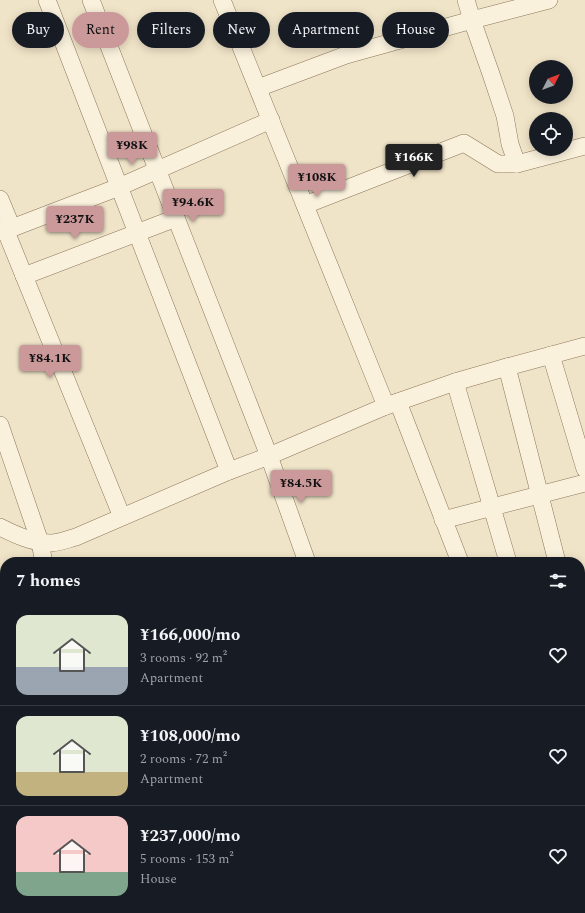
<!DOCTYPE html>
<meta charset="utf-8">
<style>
:root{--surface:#171b24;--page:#242831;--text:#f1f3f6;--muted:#9ea1a6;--line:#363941;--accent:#cc999b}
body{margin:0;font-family:Spectral,serif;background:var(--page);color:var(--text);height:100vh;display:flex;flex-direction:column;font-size:15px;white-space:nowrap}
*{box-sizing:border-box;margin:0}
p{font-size:13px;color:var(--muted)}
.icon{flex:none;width:22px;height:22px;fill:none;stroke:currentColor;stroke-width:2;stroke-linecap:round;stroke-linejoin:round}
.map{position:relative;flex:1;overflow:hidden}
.details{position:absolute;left:0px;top:557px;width:585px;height:356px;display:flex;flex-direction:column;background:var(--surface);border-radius:16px 16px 0 0;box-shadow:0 2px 10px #0003}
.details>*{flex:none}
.banner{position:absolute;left:12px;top:12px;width:561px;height:36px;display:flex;gap:8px}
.needle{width:26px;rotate:48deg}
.controls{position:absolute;left:529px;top:60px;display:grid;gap:8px}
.controls a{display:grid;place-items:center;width:44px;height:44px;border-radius:50%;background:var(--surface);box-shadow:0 2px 10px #0003;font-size:20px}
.price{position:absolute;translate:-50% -34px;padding:0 9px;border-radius:4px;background:var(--accent);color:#111;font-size:13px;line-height:26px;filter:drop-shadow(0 1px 2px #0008)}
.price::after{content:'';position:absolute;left:50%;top:24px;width:12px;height:9px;margin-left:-6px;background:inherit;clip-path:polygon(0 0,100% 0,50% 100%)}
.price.current{background:#222;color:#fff}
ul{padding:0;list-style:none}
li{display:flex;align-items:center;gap:12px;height:100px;padding:0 16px}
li+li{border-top:1px solid var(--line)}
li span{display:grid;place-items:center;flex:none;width:112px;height:80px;border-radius:12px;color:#555}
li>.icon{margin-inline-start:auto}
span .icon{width:48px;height:48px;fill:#fffc;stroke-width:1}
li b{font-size:17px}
h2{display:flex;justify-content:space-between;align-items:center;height:48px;padding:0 16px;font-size:17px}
.chip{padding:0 14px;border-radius:18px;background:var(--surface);box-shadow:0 2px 10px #0003;font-size:14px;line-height:36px}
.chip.current{background:var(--accent);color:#111}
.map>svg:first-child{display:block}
.building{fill:#cf9f7d;stroke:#8d5f41}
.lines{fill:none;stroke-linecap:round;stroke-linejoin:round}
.minor-casing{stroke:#8d765c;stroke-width:18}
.major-casing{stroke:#5b4430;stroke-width:23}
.path{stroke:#8d765c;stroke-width:2.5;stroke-dasharray:3 2;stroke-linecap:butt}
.minor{stroke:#faf1dc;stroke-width:17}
.major{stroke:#f3d9a0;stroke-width:22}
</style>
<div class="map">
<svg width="585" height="913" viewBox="0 0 585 913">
<rect width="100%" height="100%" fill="#f0e4c8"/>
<g class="building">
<rect x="95" y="908" width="10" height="5"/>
<rect x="201" y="908" width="7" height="5"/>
</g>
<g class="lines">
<defs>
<g id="minor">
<polyline points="47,0 229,471"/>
<polyline points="91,0 269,456 307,562"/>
<polyline points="222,0 386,406"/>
<polyline points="466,0 472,20 491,74 505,116 510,144 517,164"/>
<polyline points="258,88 346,55 472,20 549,0"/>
<polyline points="0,199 12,228"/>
<polyline points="305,205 464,143 498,164 517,164 585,146"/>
<polyline points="5,229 122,517"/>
<polyline points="0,231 12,228 119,187 271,120"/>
<polyline points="24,276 176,218"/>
<polyline points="551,355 585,469"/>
<polyline points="507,367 557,562"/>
<polyline points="455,382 508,562"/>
<polyline points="398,402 460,562"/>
<polyline points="0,425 40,542 43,558 43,562"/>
<polyline points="443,520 585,483"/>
<path d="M0 527C16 535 33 543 51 543 59 543 68 539 76 537L229 471 269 456 386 406 455 382 507 367 585 346"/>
<polyline points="0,682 5,682"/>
<polyline points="580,767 585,766"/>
</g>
<g id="major">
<polyline points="0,852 5,852"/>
<polyline points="40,908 41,913"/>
<polyline points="311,908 313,913"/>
</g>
</defs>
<use href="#minor" class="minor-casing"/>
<use href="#major" class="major-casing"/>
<polyline class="path" points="179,908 179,913"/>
<use href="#minor" class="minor"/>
<use href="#major" class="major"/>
</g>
</svg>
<div class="controls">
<a><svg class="needle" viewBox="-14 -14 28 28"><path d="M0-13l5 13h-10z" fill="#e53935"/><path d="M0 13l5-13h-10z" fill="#9ea1a6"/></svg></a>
<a><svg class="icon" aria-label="locate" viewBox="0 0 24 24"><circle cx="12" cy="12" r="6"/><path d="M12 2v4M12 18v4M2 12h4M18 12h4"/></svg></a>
</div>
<b class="price" style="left:132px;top:166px">¥98K</b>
<b class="price current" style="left:414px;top:178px">¥166K</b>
<b class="price" style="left:317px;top:198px">¥108K</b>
<b class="price" style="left:193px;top:223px">¥94.6K</b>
<b class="price" style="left:75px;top:240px">¥237K</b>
<b class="price" style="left:50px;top:379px">¥84.1K</b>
<b class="price" style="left:301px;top:504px">¥84.5K</b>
<div class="banner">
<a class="chip">Buy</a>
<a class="chip current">Rent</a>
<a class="chip">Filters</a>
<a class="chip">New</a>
<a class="chip">Apartment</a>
<a class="chip">House</a>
</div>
<section class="details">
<h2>7 homes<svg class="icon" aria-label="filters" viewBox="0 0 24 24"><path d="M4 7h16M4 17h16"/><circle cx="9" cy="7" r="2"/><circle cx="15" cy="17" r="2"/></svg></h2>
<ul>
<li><span style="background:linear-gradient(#dfe7d0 65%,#9aa5b1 0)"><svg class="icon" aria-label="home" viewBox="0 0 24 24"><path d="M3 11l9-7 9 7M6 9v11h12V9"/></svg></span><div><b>¥166,000/mo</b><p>3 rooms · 92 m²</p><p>Apartment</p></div><svg class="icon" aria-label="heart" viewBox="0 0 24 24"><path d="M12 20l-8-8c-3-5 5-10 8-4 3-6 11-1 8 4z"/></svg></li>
<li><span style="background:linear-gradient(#dfe7d0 70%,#c2b280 0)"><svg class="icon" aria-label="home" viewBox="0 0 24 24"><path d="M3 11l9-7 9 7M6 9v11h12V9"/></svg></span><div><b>¥108,000/mo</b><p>2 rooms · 72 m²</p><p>Apartment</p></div><svg class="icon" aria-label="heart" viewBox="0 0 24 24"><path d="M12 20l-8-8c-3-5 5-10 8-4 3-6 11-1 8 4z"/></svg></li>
<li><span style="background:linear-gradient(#f6c9c9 70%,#7fa58c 0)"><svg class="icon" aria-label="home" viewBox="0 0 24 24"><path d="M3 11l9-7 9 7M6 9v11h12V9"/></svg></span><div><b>¥237,000/mo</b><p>5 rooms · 153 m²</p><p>House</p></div><svg class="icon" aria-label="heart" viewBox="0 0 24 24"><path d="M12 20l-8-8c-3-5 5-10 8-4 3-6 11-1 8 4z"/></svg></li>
</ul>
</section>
</div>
